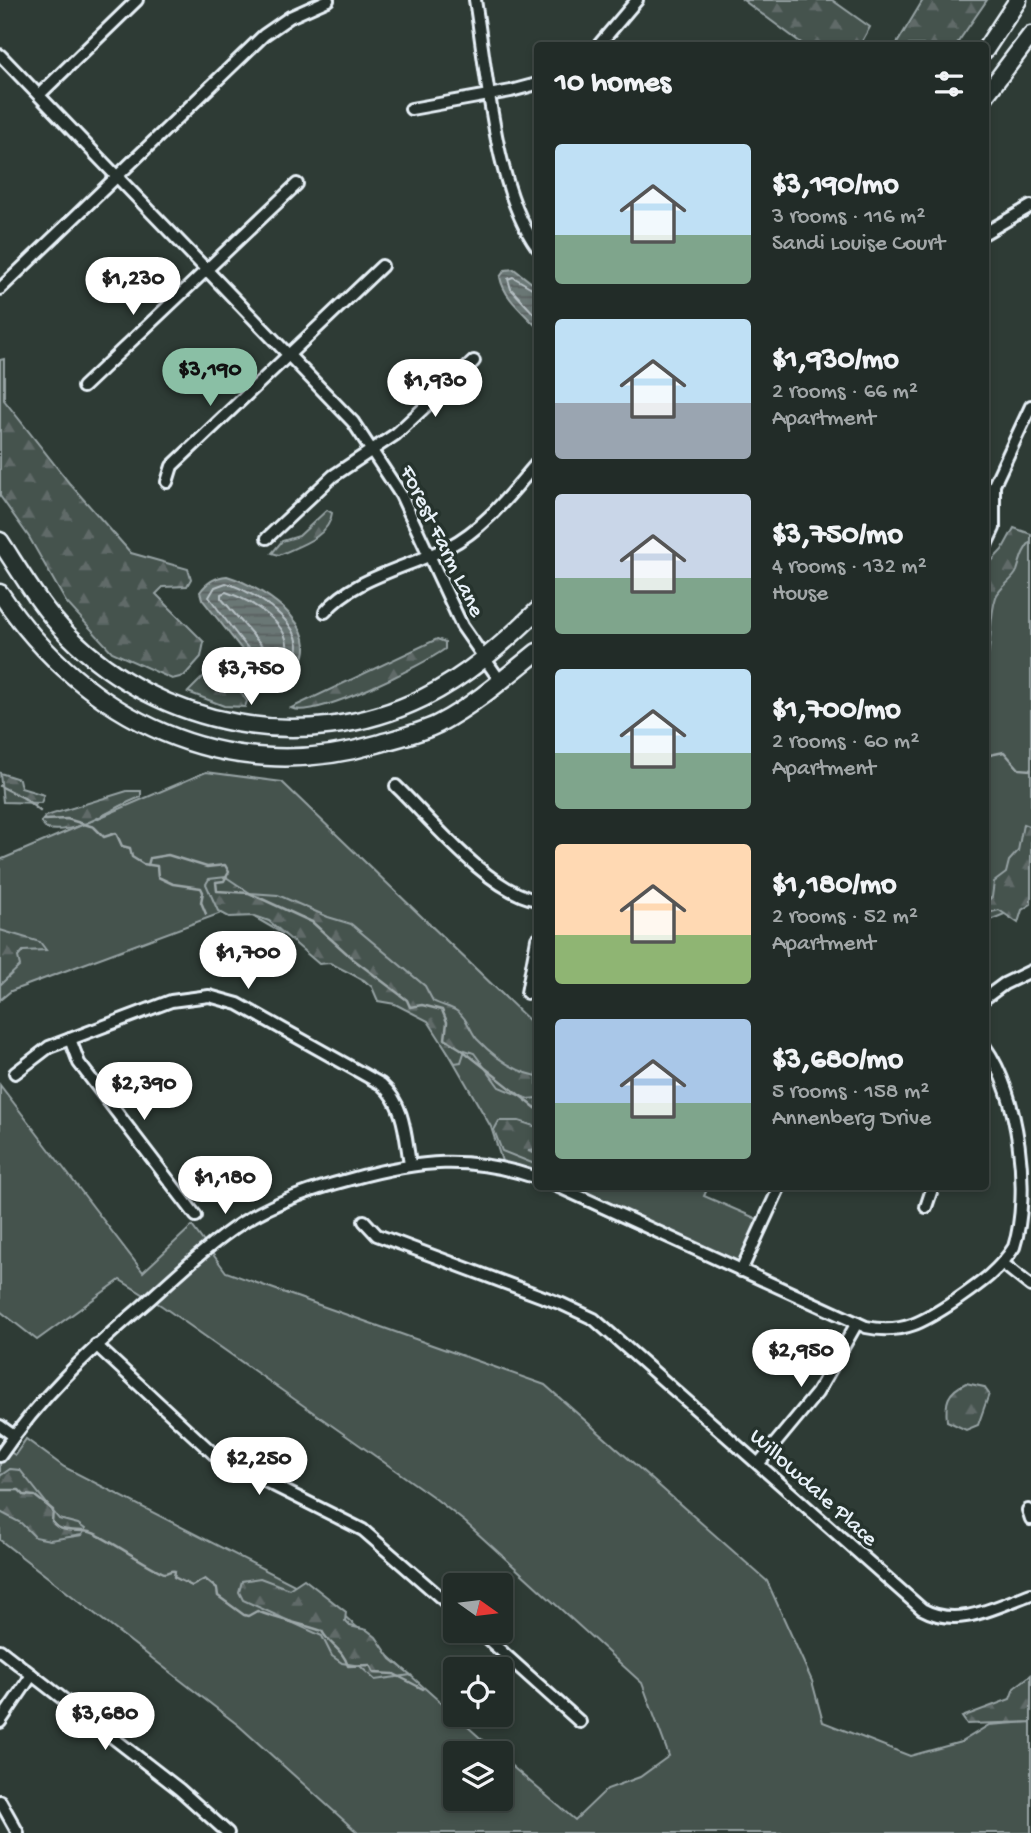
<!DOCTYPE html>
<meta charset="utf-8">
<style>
:root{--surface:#222c28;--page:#2e3834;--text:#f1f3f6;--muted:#a2a7a8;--line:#3f4845;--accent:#8abfa5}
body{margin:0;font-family:"Gochi Hand",sans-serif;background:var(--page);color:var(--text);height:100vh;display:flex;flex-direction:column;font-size:26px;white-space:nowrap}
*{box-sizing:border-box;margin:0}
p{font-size:23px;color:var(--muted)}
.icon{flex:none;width:38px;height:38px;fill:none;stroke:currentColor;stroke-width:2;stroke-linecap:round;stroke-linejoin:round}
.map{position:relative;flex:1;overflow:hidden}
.panel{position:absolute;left:534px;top:42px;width:455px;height:1148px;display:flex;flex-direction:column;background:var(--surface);border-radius:7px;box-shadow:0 4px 10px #0003,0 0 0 2px var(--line)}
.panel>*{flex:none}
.needle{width:46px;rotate:104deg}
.buttons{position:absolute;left:443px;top:1573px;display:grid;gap:14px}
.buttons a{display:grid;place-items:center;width:70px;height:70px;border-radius:7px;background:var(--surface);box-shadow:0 4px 10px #0003,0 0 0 2px var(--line);font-size:35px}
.price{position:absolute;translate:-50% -60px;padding:0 16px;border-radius:24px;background:#fff;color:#222;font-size:23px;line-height:46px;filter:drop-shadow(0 2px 4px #0008)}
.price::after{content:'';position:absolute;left:50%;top:42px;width:21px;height:16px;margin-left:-10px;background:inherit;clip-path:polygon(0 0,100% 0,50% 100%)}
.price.on{background:var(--accent);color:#111}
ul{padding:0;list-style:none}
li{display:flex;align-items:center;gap:21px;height:175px;padding:0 21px}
li span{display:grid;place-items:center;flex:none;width:196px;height:140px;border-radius:7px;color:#555}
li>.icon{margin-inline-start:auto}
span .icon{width:84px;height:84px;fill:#fffc;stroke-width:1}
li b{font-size:30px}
h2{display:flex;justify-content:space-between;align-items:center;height:84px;padding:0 21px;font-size:30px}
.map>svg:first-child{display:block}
.green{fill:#45524e;stroke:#96a2a3;stroke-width:2}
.forest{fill:url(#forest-firs);stroke:#96a2a3;stroke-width:2}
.water{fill:url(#water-rules);stroke:#9da8a9;stroke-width:2}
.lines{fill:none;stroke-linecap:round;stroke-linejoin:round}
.shore{stroke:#b6c0c4;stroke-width:2}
.stream{stroke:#9da8a9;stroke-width:2.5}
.minor-casing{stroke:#e8f1f8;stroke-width:16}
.secondary-casing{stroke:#e8f1f8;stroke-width:21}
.minor{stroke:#26332d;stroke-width:10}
.secondary{stroke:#26332d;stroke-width:16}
.labels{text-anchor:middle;stroke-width:7;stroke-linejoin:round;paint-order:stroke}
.street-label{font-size:23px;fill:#e8f1f8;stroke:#26332d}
</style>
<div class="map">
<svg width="1031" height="1833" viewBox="0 0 1031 1833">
<defs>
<pattern id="forest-firs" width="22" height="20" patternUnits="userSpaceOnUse" patternTransform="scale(1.75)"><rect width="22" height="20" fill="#45524e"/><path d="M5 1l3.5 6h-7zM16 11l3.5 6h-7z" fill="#606b68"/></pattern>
<pattern id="water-rules" width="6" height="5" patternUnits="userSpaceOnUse" patternTransform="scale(1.75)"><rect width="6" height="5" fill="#6b7775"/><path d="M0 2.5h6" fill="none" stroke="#586060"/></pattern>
</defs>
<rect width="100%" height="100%" fill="#2e3b35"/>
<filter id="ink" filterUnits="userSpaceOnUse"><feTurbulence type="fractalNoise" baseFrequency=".0143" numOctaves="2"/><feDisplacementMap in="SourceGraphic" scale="14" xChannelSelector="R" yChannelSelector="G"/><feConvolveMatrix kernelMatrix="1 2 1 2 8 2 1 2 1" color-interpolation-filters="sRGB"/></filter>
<g filter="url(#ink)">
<g class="green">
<polygon points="1031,536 1031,882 1012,911 985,922 985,610"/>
<polygon points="206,772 282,782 532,1023 537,1033 537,1184 506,1174 491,1127 429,1019 237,907 11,991 0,1000 0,860"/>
<polygon points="0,1085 143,1272 192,1226 226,1272 545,1385 767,1581 812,1681 823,1722 910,1756 961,1742 989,1725 1031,1722 1031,1833 358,1833 238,1725 0,1540 0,1446 15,1455 26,1439 64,1467 330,1603 497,1753 455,1754 455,1799 500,1799 501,1757 575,1820 607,1789 640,1777 669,1756 642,1683 465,1522 432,1496 162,1306 120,1280 37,1340 0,1311"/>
<polygon points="542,1187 708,1187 704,1196 769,1224 745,1279"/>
</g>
<g class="forest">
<polygon points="743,0 832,0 870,27 860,45 804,45"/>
<polygon points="923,0 987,0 956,45 896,45"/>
<polygon points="4,359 4,400 70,484 131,553 188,569 191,579 187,586 163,587 156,594 204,642 201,657 184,676 172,679 112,652 66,602 29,537 0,496 0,360"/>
<path d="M327 510 332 513C329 538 298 546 279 555L272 553 282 541 299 536Z"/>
<path d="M1014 528 1031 534V541C1022 551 1021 559 1017 571 1013 581 1000 586 996 597 988 621 993 646 985 669V568L1002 550Z"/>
<path d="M437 639 445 642V649C423 665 314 720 291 708Z"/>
<polygon points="218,662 247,701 245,707 224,706 188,692"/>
<polygon points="0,773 19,779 21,788 44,795 41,803 3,802"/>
<path d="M127 791H141V797C111 807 81 835 47 829L41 822 46 816Z"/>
<polygon points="1023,824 1031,827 1031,904 1022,910 1018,923 999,910 985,914 985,903 992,897 994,882 1006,873 1009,861 1018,851"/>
<path d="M226 877 250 893 278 895 328 917 351 924 425 986 433 1001C441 1006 451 1006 458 1012 468 1019 470 1031 477 1039 494 1057 513 1071 537 1076V1098L528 1099 499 1087 474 1053 465 1050 461 1062 455 1063 428 1021 395 1004 378 1001 372 987 364 980 330 963 319 964 269 921 255 916 229 917 218 911 206 884 209 879Z"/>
<polygon points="0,930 40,942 46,950 23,951 18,957 20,966 0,985"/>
<polygon points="499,1121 519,1121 537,1127 537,1150 528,1151 537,1154 537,1165 502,1151 494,1130"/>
<path d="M966 1383 984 1387 989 1394 978 1425 966 1430 947 1421C945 1402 947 1392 966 1383Z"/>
<polygon points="10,1469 20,1470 59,1519 78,1524 85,1529 82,1535 50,1540 35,1537 21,1523 0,1512 0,1476"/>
<polygon points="260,1578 289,1589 304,1579 346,1612 345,1621 350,1626 367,1630 376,1637 391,1659 411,1675 375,1680 360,1666 342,1663 332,1656 322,1636 243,1600 239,1592 242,1581"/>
<polygon points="1031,1675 1031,1722 967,1724 962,1717 1010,1699 1014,1688"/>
</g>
<g class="water">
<path d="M514 269 537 287V327C523 312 504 298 500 277L505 270Z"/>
<path d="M227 576C266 588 338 636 288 678L267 677 255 666 202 599 200 592C207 582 215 577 227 576Z"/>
</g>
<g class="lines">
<g class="shore">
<polyline points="537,291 513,277 508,279 511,289 537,317"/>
<path d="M226 583C256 592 327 636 285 671 261 676 223 615 209 597L215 587Z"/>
<path d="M226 592C252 601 300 628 284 660L276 662 221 598V594Z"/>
</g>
<g class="stream">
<polyline points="985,756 1004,752 1019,769 1031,770"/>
<polyline points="0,786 24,798 40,811"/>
<polyline points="44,820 67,819 94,827 104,837 116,833 122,846 130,848 132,857 143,864 157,866 158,877 173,884 201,888 203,892 201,902 206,914"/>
<polyline points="148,865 150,858 168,855 207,867 225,865 229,872 224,881 216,882 217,891 249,893 312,922 353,959 407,1000 410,1007 422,1005 442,1010 447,1022 445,1039 461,1049 537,1109"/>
<path d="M0 1490H19L24 1495 35 1496 53 1510 52 1522C62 1535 80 1528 93 1533 105 1537 160 1574 165 1573 169 1572 171 1570 175 1571L174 1577 192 1586 205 1579 217 1589 218 1596 244 1615 248 1616 257 1611C279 1620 299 1623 322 1631 329 1645 343 1649 348 1666L370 1665 374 1673 394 1674 423 1689"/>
</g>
<defs>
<g id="minor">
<path d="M475 0C487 72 495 190 537 247"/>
<polyline points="598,46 637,0"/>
<polyline points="0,55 353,422 401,495 462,626 501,682"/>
<polyline points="39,95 137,0"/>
<polyline points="411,109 511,91 537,84"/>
<polyline points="985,233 1031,206"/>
<polyline points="0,289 264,35 290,17 328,0"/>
<polyline points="83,387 297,184"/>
<polyline points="167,482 172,466 382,266"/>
<polyline points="267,538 333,476 396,434 474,361"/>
<polyline points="985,547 994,528 994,485 1031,406"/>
<path d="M325 612C354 577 408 568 448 547 485 528 510 494 537 463"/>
<path d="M396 786C431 820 489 892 537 900"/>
<polyline points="527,993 537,939"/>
<polyline points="985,998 1004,984 1031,971"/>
<polyline points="70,1039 79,1063 196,1216"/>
<path d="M15 1073 49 1047 171 1001 209 996 238 1004 381 1084C405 1105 405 1135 410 1164"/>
<path d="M557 1186 866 1327C903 1335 925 1321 955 1301 978 1285 999 1271 1014 1247 1031 1194 1019 1094 985 1047"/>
<polyline points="926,1207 933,1186"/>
<path d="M364 1221 377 1235 562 1304 594 1319 922 1609C958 1629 995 1607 1031 1594"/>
<polyline points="1002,1263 1031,1286"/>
<polyline points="741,1271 780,1186"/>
<polyline points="96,1345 217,1457 363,1530 455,1610"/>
<polyline points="0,1426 14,1436"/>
<path d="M0 1456C41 1396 86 1354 141 1307 174 1278 206 1246 243 1222 277 1201 313 1189 351 1179 419 1160 469 1155 537 1178"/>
<polyline points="759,1463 817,1393 857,1323"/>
<polyline points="1028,1510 1031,1519"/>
<polyline points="479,1631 580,1722"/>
<polyline points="0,1650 179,1789 228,1833"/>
<polyline points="0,1722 32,1675"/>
<polyline points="0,1801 18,1833"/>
</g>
<g id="secondary">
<polyline points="985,50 1018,0"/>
<polyline points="985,96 1031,35"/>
<path d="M0 541C21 573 41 608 69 636 160 727 305 756 423 698 466 677 503 644 537 611"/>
<path d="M0 593C85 720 226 788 377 744 397 738 420 733 438 724 474 705 506 677 537 652"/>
</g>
</defs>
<use href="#minor" class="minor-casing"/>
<use href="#secondary" class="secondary-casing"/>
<use href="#minor" class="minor"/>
<use href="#secondary" class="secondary"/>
</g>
</g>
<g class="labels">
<g class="street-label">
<text transform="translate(444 540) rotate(64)" y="8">Forest Farm Lane</text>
<text transform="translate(815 1486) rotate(42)" y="8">Willowdale Place</text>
</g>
</g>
</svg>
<div class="buttons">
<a><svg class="needle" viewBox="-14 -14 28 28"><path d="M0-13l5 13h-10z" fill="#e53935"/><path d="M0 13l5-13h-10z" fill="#a2a7a8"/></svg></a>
<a><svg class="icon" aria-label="locate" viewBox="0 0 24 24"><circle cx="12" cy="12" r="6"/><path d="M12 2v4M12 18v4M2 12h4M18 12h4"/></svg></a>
<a><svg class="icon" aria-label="layers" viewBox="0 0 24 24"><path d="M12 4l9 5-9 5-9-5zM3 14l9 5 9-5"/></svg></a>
</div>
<b class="price" style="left:133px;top:317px">$1,230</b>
<b class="price on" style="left:210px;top:408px">$3,190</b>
<b class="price" style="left:435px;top:419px">$1,930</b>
<b class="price" style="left:251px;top:707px">$3,750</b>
<b class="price" style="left:248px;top:991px">$1,700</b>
<b class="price" style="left:144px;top:1122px">$2,390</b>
<b class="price" style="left:225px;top:1216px">$1,180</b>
<b class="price" style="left:801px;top:1389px">$2,950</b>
<b class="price" style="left:259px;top:1497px">$2,250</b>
<b class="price" style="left:105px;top:1752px">$3,680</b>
<section class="panel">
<h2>10 homes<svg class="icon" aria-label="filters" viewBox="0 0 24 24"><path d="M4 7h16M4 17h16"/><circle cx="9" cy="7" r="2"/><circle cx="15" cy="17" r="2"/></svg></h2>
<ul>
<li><span style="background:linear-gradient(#bfe0f5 65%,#7fa58c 0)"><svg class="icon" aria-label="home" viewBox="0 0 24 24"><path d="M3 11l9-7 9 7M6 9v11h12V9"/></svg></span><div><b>$3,190/mo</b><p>3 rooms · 116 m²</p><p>Sandi Louise Court</p></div></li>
<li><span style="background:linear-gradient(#bfe0f5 60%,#9aa5b1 0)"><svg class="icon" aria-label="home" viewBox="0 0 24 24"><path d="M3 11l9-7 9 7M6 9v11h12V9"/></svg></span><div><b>$1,930/mo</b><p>2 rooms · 66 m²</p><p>Apartment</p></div></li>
<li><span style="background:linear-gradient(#c9d6e8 60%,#7fa58c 0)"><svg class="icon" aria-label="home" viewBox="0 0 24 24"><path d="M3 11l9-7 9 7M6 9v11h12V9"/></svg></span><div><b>$3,750/mo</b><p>4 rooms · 132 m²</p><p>House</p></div></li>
<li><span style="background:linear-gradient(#bfe0f5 60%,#7fa58c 0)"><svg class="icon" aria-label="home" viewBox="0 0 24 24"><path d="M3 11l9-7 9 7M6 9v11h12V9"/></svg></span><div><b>$1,700/mo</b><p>2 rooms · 60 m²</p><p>Apartment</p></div></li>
<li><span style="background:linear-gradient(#ffd9b3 65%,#8fb573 0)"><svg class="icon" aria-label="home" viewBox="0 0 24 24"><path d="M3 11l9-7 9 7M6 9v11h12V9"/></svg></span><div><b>$1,180/mo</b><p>2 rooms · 52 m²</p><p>Apartment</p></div></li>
<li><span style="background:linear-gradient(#a9c7e8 60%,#7fa58c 0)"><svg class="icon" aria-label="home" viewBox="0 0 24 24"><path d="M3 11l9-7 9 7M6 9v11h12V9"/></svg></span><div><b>$3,680/mo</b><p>5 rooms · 158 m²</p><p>Annenberg Drive</p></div></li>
</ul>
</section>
</div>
